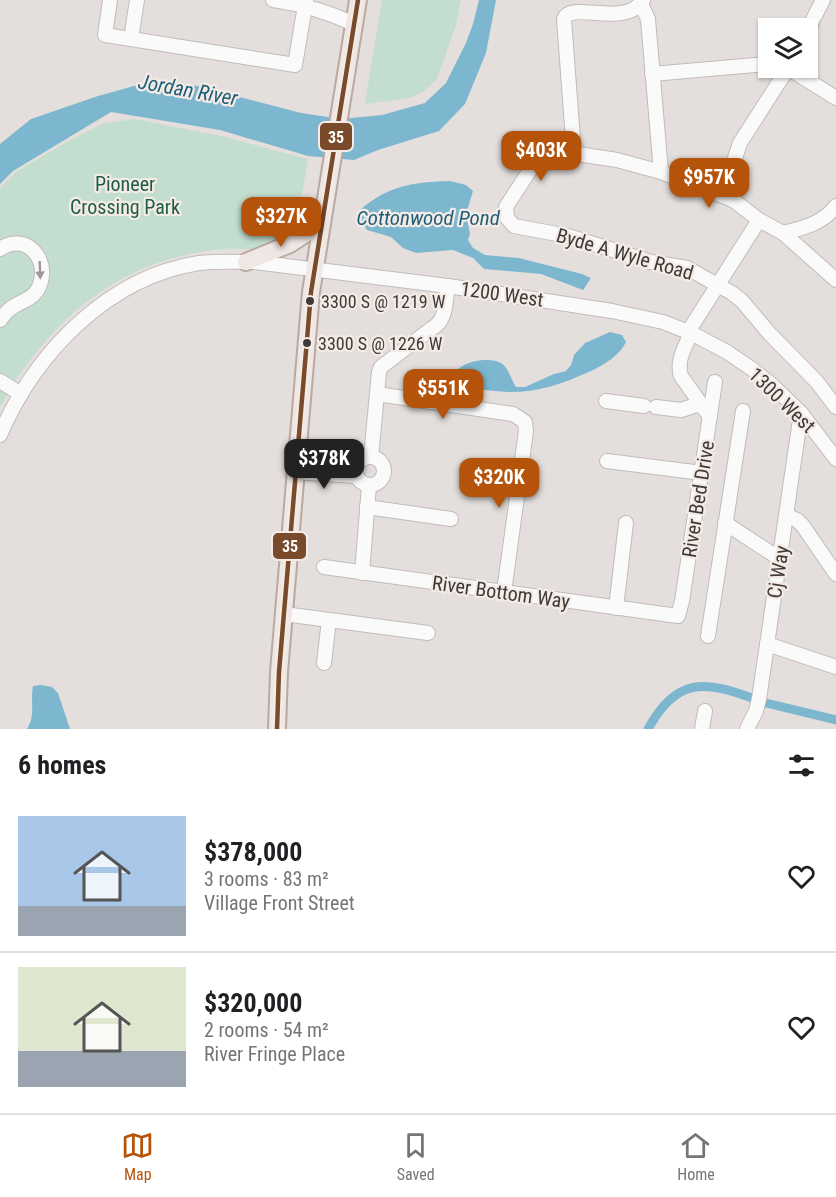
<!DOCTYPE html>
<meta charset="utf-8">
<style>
:root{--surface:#fff;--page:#f2f2f2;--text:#202124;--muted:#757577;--line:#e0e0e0;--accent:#b45309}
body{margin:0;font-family:"Roboto Condensed",sans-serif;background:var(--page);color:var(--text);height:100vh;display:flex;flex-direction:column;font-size:22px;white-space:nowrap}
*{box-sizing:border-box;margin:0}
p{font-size:20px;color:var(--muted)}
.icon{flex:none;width:33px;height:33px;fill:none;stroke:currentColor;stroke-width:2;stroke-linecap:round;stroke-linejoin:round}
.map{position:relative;height:729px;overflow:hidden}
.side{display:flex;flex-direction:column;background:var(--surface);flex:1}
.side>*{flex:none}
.fabs{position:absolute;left:758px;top:18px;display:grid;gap:12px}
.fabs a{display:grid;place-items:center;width:60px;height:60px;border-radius:0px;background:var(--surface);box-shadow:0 2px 4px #0004;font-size:30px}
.price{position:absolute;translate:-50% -51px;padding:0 14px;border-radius:12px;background:var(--accent);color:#fff;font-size:20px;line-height:39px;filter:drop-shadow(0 2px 3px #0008)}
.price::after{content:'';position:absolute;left:50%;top:36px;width:18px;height:14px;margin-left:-9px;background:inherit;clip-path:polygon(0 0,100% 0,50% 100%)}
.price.on{background:#222;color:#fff}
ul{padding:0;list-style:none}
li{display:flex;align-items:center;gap:18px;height:150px;padding:0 18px}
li+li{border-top:2px solid var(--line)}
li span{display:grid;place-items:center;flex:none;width:168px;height:120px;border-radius:0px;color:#555}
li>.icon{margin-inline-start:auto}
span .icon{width:72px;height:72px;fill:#fffc;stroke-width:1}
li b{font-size:26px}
h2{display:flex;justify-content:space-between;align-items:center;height:72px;padding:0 18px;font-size:26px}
.tabs{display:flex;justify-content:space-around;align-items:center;height:84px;border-top:2px solid var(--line);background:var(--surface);font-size:16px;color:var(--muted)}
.tabs a{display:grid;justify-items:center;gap:3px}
.tabs .on{color:var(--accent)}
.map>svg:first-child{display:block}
.green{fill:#c3decf}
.water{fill:#7db7cf}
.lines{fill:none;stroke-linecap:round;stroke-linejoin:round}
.canal{stroke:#7db7cf;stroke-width:9}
.minor-casing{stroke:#c0bcba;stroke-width:16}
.major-casing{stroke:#baa8a2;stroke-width:20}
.minor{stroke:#fbfafa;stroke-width:14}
.major{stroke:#efe7e4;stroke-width:16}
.bus-1-casing{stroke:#f5ebe6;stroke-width:9}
.bus-1{stroke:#7a4b2a;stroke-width:4.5}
.oneway{fill:#9c9a99}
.bus-dot{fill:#3e3a38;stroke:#f5ebe6;stroke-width:2}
.labels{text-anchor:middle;stroke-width:4.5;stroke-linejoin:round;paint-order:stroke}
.bus-label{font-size:18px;fill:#3e3a38;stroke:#f5ebe6;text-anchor:start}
.park-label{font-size:20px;fill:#1d5d45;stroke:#f5ebe6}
.street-label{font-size:20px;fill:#3e3a38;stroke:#f5ebe6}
.water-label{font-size:21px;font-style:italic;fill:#1d5f78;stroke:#f5ebe6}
.line-badge{stroke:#f5ebe6;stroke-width:2}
.badge-label{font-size:16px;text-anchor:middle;font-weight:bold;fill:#fff}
</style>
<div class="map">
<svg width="836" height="729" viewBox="0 0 836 729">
<rect width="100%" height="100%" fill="#e4dfdc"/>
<g class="green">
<polygon points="382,0 461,0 456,25 437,79 423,92 410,98 365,104"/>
<path d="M134 119 221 136 308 159 296 230C292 238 284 244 275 247 260 251 241 248 225 249 204 250 183 255 163 261 91 284 35 342 0 407V188L17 171 65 143 102 124Z"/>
</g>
<g class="water">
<polygon points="479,0 496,0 486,53 465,104 439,131 378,150 354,160 308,156 220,130 111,112 13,171 0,184 0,144 31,119 98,96 152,81 193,85 301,113 341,119 382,115 425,103 446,83 466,43 473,24"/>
<path d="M450 181 466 185 473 191 466 214 470 234 468 240 473 248 485 255 519 258 582 274 591 278 583 290 541 274 484 269 473 258 453 250 416 253 403 248 391 237 367 230 359 218 360 210C389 185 414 182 450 181Z"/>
<path d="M610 332 622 335 626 342C620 355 604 365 591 371 538 395 511 397 455 384 447 363 487 355 501 363 509 368 511 380 516 387H525L554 374 566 371 571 365 574 355 585 343Z"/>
<path d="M41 685 52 687 58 693 70 729H27C36 716 30 701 33 686Z"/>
</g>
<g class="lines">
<g class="canal">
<polyline points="766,703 836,720"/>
<path d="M648 729C676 678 703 680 752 698"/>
</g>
<defs>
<g id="minor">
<polyline points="110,0 105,35 131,39 137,0"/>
<path d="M273 0C302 4 328 12 354 24"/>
<polyline points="641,4 648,19 661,172"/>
<polyline points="807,31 823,0"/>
<polyline points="131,39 295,65 306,0"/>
<polyline points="788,68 836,98"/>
<polyline points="652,74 768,64"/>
<path d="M574 153 564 19C571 0 625 29 643 0"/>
<polyline points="733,200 733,164 740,143 788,68"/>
<path d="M783 233C803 228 822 224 836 206"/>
<path d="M0 249C26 231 51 260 39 287 33 300 20 301 10 309 6 312 3 316 0 320"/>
<polyline points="836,280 783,233 759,220 733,200 661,172 617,160 558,151 547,152 541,156 532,167 506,207 507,218 514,226 568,236 651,262 687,268 732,293 742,301 769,333 817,382 836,407"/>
<polyline points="688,332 759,220"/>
<path d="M691 333C685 347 676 361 681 376L710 417"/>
<polyline points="0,381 21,394"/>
<polyline points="377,394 513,414 525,422 526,431 504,592"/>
<polyline points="606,401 644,406"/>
<polyline points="656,407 681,410 700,404"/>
<path d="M0 435C35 353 108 277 199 263 218 261 236 262 254 262L448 286 612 311 663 322 691 333 727 352 752 369 773 386 801 413 836 459"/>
<circle cx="370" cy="471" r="14"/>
<path d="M371 457 379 372 381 367 431 329C447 321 445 303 448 286"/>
<polyline points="295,460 357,464"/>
<polyline points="607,461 702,473"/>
<polyline points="294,472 356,476"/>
<polyline points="367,507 451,519"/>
<polyline points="786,515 797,520 803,526 836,574"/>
<polyline points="725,523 780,559"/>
<polyline points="324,567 678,616 682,601 715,382"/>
<polyline points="362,573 369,486"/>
<polyline points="616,608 626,523"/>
<polyline points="284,614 428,633"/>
<polyline points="708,636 743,411"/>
<polyline points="767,644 836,667"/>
<polyline points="324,663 329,620"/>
<polyline points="702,729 705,711"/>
<polyline points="747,729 756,711 759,699 801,413"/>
</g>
<g id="major">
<polyline points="246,262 290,244 322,223"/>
<polyline points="277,729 279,672 311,292 358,0"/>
</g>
</defs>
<use href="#minor" class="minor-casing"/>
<use href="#major" class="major-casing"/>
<use href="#minor" class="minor"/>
<use href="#major" class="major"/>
<defs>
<polyline id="bus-1" points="277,729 279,672 311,292 358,0"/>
</defs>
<use href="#bus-1" class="bus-1-casing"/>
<use href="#bus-1" class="bus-1"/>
</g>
<defs><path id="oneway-solid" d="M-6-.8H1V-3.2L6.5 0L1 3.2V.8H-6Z" transform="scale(1.5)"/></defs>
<use class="oneway" href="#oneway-solid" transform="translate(40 270) rotate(88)"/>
<g class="bus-dot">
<circle cx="310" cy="301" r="5"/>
<circle cx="307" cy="343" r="5"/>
</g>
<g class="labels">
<g class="bus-label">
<text x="321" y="308">3300 S @ 1219 W</text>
<text x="318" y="350">3300 S @ 1226 W</text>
</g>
<g class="park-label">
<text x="125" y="191">Pioneer<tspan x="125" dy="23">Crossing Park</tspan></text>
</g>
<g class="street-label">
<text transform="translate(625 254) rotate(16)" y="7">Byde A Wyle Road</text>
<text transform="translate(502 294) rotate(8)" y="7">1200 West</text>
<text transform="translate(782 400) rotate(44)" y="7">1300 West</text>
<text transform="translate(698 499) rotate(-81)" y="7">River Bed Drive</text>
<text transform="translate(778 572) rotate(-81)" y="7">Cj Way</text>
<text transform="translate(501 592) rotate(8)" y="7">River Bottom Way</text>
</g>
<g class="water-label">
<text transform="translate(188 90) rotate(10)" y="7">Jordan River</text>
<text x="428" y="225">Cottonwood Pond</text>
</g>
</g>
<g class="line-badge">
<rect x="319" y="122" width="34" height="29" rx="6" fill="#7a4b2a"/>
<rect x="272" y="532" width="35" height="28" rx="6" fill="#7a4b2a"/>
</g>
<g class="badge-label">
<text x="336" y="143">35</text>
<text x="290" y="552">35</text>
</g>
</svg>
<div class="fabs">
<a><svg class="icon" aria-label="layers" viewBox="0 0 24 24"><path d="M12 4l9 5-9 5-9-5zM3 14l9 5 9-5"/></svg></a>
</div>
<b class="price" style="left:541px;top:182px">$403K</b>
<b class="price" style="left:709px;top:209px">$957K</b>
<b class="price" style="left:281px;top:248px">$327K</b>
<b class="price" style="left:443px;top:420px">$551K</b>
<b class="price on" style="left:324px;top:490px">$378K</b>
<b class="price" style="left:499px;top:509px">$320K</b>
</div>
<section class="side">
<h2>6 homes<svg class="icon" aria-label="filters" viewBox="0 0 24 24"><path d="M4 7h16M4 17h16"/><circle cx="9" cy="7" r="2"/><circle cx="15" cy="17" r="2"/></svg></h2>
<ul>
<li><span style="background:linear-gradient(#a9c7e8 75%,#9aa5b1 0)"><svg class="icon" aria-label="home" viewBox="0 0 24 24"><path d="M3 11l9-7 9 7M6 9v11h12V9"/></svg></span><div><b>$378,000</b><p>3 rooms · 83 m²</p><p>Village Front Street</p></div><svg class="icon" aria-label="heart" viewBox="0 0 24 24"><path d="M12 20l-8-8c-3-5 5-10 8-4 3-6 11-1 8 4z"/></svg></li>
<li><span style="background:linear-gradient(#dfe7d0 70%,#9aa5b1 0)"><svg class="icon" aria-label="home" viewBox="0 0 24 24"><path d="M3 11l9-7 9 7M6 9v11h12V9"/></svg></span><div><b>$320,000</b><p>2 rooms · 54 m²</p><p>River Fringe Place</p></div><svg class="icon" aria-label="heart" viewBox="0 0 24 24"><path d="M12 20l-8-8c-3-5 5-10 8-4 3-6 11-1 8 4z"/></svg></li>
</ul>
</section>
<nav class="tabs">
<a class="on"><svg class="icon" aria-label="map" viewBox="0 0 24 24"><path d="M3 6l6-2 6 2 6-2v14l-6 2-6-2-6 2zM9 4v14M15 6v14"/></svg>Map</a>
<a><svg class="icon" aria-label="saved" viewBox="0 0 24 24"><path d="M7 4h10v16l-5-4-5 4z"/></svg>Saved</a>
<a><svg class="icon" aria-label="home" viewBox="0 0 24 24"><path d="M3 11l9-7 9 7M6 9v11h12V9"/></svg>Home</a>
</nav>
